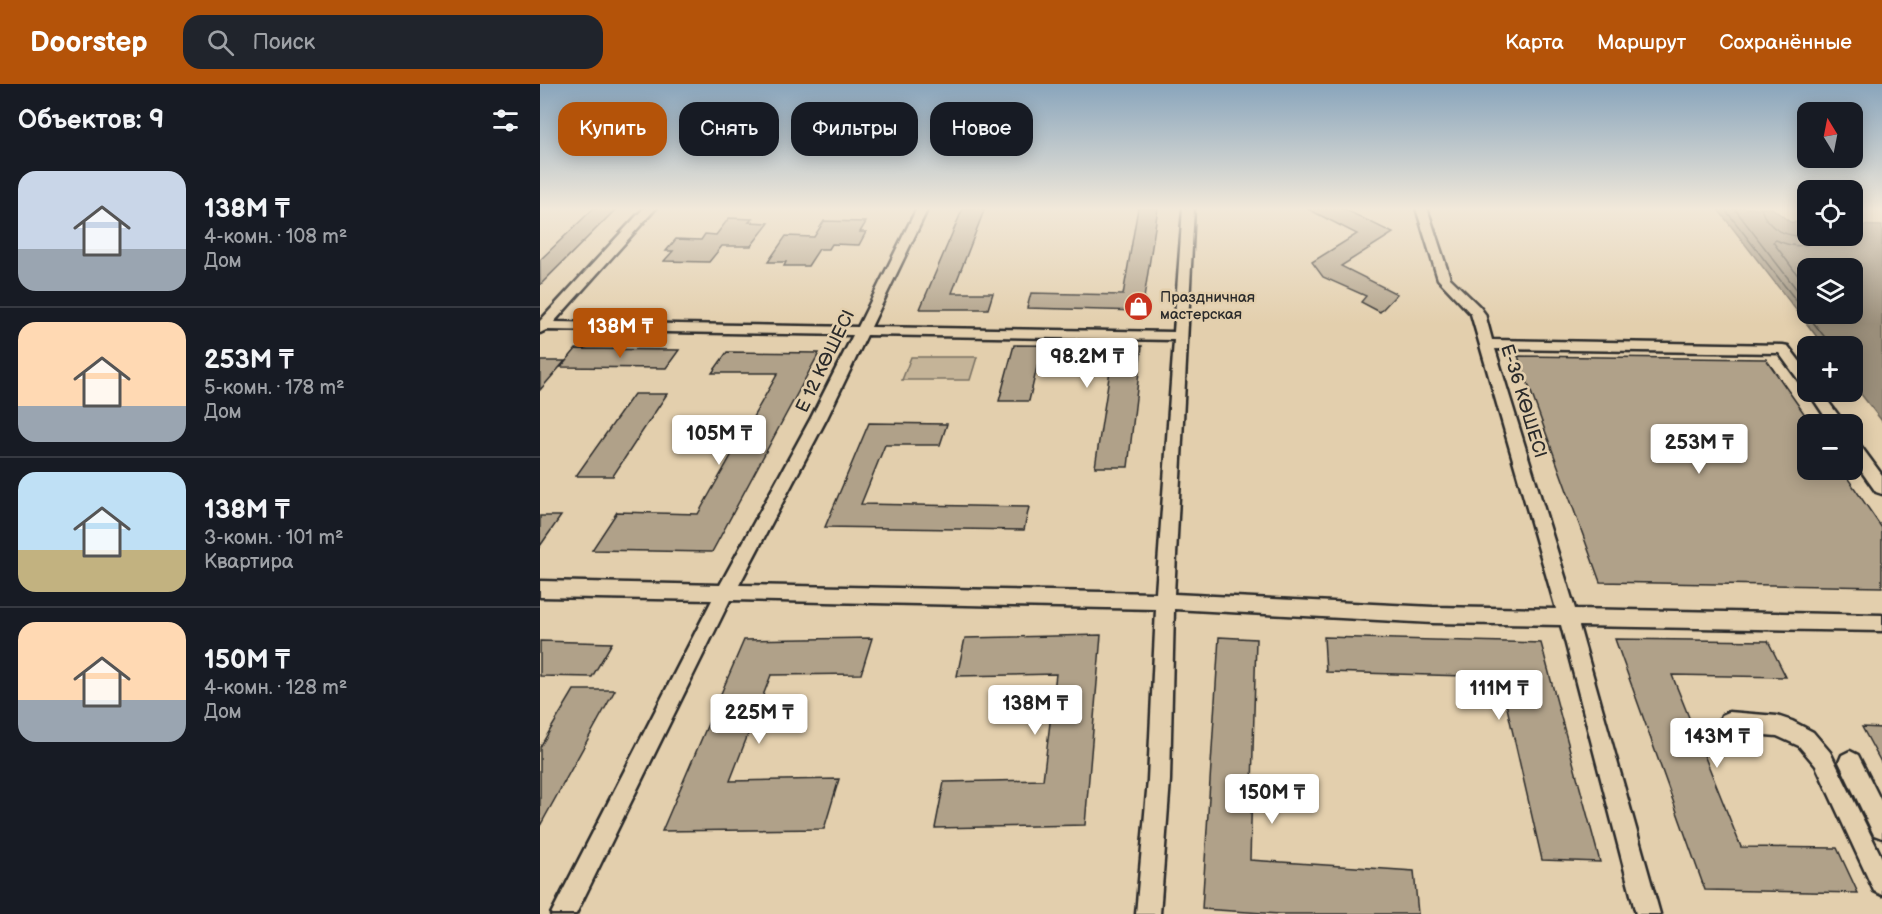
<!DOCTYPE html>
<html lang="ru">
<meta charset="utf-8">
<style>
:root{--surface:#171b24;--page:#20242c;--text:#f1f3f6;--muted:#9ea1a6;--line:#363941;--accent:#b45309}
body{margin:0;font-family:"Balsamiq Sans",sans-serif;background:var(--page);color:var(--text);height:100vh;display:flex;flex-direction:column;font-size:22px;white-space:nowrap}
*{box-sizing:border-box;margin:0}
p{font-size:20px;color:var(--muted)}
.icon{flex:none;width:33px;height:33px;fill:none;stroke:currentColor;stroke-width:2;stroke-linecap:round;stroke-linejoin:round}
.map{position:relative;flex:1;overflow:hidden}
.side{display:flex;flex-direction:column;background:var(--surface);width:540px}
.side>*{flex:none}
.banner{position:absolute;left:18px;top:18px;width:570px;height:54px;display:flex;gap:12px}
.needle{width:39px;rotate:350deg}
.controls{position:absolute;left:1257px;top:18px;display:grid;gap:12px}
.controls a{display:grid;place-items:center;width:66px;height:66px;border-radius:12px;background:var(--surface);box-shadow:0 3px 15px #0003;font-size:30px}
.price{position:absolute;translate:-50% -51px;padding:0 14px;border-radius:6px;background:#fff;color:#222;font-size:20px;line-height:39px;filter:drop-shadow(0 2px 3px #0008)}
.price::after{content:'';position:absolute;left:50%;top:36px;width:18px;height:14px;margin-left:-9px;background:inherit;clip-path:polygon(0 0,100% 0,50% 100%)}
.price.active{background:var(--accent);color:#fff}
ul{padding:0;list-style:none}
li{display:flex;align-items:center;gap:18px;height:150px;padding:0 18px}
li+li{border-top:2px solid var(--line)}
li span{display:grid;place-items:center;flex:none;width:168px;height:120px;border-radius:18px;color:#555}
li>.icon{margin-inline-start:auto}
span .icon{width:72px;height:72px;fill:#fffc;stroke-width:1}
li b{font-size:26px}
h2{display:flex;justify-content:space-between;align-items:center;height:72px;padding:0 18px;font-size:26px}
.chip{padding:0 21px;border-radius:18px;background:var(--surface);box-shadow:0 3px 15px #0003;font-size:21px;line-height:54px}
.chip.active{background:var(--accent);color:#fff}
header{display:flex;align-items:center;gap:36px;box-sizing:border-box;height:84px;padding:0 30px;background:var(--accent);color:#fff}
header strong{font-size:28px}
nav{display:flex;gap:33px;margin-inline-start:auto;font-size:21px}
.search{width:420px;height:54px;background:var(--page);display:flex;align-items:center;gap:15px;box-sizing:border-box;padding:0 21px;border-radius:18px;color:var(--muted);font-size:22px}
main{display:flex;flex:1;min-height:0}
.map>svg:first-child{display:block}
.green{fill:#c5b498;stroke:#787062;stroke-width:1.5}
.water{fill:#9a8e7a;stroke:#6e665a;stroke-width:1.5;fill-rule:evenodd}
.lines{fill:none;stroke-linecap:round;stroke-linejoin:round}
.shore{stroke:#57534b;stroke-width:1.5}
.building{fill:#b0a189;stroke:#2b2b2b;stroke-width:1.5}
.minor-casing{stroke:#2b2b2b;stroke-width:5}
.minor{fill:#e3cfad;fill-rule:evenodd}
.labels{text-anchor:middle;stroke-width:5;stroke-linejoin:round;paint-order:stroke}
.far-poi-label{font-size:15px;fill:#2b2b2b;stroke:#e3cfad;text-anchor:start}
.street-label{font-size:18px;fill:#2b2b2b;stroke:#e3cfad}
</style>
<header>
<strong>Doorstep</strong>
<div class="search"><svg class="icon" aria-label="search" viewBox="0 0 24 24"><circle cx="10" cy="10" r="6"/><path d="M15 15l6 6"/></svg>Поиск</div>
<nav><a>Карта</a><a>Маршрут</a><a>Сохранённые</a></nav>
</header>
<main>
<section class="side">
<h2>Объектов: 9<svg class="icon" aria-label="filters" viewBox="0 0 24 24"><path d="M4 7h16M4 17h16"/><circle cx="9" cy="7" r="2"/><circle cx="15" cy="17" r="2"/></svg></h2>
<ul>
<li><span style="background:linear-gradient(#c9d6e8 65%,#9aa5b1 0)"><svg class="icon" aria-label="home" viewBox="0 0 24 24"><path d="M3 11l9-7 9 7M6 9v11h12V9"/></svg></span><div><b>138M ₸</b><p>4-комн. · 108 m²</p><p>Дом</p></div></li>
<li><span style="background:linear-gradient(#ffd9b3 70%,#9aa5b1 0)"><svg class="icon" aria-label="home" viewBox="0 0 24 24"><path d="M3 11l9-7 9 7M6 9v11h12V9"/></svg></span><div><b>253M ₸</b><p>5-комн. · 178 m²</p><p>Дом</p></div></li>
<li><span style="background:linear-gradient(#bfe0f5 65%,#c2b280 0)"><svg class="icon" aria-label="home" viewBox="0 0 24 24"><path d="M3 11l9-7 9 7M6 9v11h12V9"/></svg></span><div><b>138M ₸</b><p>3-комн. · 101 m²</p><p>Квартира</p></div></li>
<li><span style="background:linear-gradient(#ffd9b3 65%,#9aa5b1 0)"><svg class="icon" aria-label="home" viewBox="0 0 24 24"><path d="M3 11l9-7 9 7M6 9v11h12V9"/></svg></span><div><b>150M ₸</b><p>4-комн. · 128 m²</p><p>Дом</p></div></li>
</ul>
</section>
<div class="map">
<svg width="1342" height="830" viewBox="0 0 1342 830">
<rect width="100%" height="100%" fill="#e3cfad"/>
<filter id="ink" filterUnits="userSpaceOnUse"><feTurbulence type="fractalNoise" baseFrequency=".0167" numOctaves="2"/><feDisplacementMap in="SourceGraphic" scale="12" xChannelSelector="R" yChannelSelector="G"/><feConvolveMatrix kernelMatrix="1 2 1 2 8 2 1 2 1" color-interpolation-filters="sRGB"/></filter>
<g filter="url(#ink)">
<polygon class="green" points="371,273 437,273 430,296 362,296"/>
<path class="water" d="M1177 124H1232L1250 138 1267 139 1268 152H1312L1313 141 1342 142V337L1313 300 1312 262H1284ZM1268 184H1312V230H1268Z"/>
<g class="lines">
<g class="shore">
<polyline points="1184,124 1287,256 1288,262"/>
<polyline points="1194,124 1268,220"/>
<path d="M1221 124C1227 147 1250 154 1271 152"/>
<path d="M1268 205 1233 158 1236 156C1253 164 1270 164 1285 152"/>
</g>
</g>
<g class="building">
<polygon points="54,124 77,124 0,201 0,176"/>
<polygon points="423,124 445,124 412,209 453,209 448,225 380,225"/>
<polygon points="598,124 618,124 602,227 487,224 491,209 583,211"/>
<polygon points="766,124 802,124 853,149 801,182 857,210 840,228 821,218 826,212 783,193 772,178 817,150"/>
<polygon points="189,134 212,135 209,138 229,139 211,162 182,162 169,178 124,177 133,167 126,167 136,155 161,156 165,150 176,151"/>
<polygon points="284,137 326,138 320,148 326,148 319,161 292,160 289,165 279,165 268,182 244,182 246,178 228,178 246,152 274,153"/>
<polygon points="474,261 602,262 588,383 555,383 571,280 498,279 489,317 459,317"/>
<polygon points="36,265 139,266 126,284 21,283"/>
<polygon points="187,268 279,269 172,468 52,466 77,428 158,430 238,289 172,289"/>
<polygon points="978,272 1226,275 1268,335 1268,386 1302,386 1342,444 1342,503 1060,498"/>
<polygon points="0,277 25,277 0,306"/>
<polygon points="94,310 127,310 73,392 36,392"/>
<polygon points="329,339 407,340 400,361 345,361 321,420 489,423 484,446 285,443"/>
<polygon points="0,432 21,432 0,462"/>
<polygon points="561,551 545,741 395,744 404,698 503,696 516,590 417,592 425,554"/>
<polygon points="679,553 716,555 710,776 874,787 878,830 740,830 662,825"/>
<polygon points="784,553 1001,559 1060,778 1002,776 960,593 786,588"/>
<polygon points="332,554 321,590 231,591 190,697 299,695 284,745 122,747 204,556"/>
<polygon points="1075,555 1228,557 1246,593 1132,591 1201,763 1297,764 1318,809 1165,806"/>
<polygon points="0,557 72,559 52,593 0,592"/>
<polygon points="34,606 75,606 0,742 0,663"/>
<polygon points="1322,643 1342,644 1342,680"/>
</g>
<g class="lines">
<defs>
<g id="minor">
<path d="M104 124H116L14 238 318 243 377 124H388L331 243 634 248 643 124H654L634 510 893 523 1016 525 931 230 898 195 876 124H887L910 194 939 222 945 230 952 256 1243 261 1248 262 1268 288V304L1263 302 1239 269 955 265 1035 525 1342 531V547L1039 542 1120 830H1096L1021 541 893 539 634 525 630 696 620 830H596L608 696 616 525 190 516 36 830H11L172 516 0 513V497L180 501 271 334 313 251 6 246 0 249V237ZM327 251 634 256 616 509 199 501 287 334Z"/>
<polygon points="1268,307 1281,308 1305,340 1290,340"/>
<polygon points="1312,355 1317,357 1342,391 1342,410 1336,408 1312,374"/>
<polygon points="1189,628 1237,632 1252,637 1273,648 1290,668 1342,774 1342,811 1334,807 1276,682 1259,662 1237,652 1189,648 1182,645 1179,638 1182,631"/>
<polygon points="1310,667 1318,671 1342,719 1342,754 1334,751 1299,678 1302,671"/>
</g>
</defs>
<use href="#minor" class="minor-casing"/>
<use href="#minor" class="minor"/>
</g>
</g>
<linearGradient id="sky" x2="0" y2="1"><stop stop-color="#89a5bc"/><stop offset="0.52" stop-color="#f2e9da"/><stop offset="1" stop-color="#f2e9da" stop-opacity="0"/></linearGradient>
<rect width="1342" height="240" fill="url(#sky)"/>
<defs>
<symbol id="shop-disc" viewBox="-11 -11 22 22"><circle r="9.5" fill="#c8321e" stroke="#e3cfad"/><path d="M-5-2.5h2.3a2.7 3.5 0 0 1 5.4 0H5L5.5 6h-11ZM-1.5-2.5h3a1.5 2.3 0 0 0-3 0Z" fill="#fff"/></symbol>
</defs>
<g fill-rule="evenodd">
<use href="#shop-disc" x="582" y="206" width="33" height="33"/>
</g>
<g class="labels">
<g class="far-poi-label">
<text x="620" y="218">Праздничная<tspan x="620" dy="17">мастерская</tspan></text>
</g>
<g class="street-label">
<text transform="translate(285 277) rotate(-64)" y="6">Е 12 КӨШЕСІ</text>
<text transform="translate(984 317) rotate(73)" y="6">Е-36 КӨШЕСІ</text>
</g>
</g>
</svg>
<div class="controls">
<a><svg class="needle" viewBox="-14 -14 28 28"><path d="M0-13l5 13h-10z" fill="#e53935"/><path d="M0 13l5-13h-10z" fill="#9ea1a6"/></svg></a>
<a><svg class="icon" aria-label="locate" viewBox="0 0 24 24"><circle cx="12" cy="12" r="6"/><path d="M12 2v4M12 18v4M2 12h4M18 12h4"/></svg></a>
<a><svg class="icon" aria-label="layers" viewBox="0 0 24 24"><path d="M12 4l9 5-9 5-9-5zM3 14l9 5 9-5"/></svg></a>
<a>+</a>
<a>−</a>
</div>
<b class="price active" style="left:80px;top:275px">138M ₸</b>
<b class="price" style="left:547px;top:305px">98.2M ₸</b>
<b class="price" style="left:179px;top:382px">105M ₸</b>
<b class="price" style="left:1159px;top:391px">253M ₸</b>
<b class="price" style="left:959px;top:637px">111M ₸</b>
<b class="price" style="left:495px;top:652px">138M ₸</b>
<b class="price" style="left:219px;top:661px">225M ₸</b>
<b class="price" style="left:1177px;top:685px">143M ₸</b>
<b class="price" style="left:732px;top:741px">150M ₸</b>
<div class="banner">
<a class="chip active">Купить</a>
<a class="chip">Снять</a>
<a class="chip">Фильтры</a>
<a class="chip">Новое</a>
</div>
</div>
</main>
